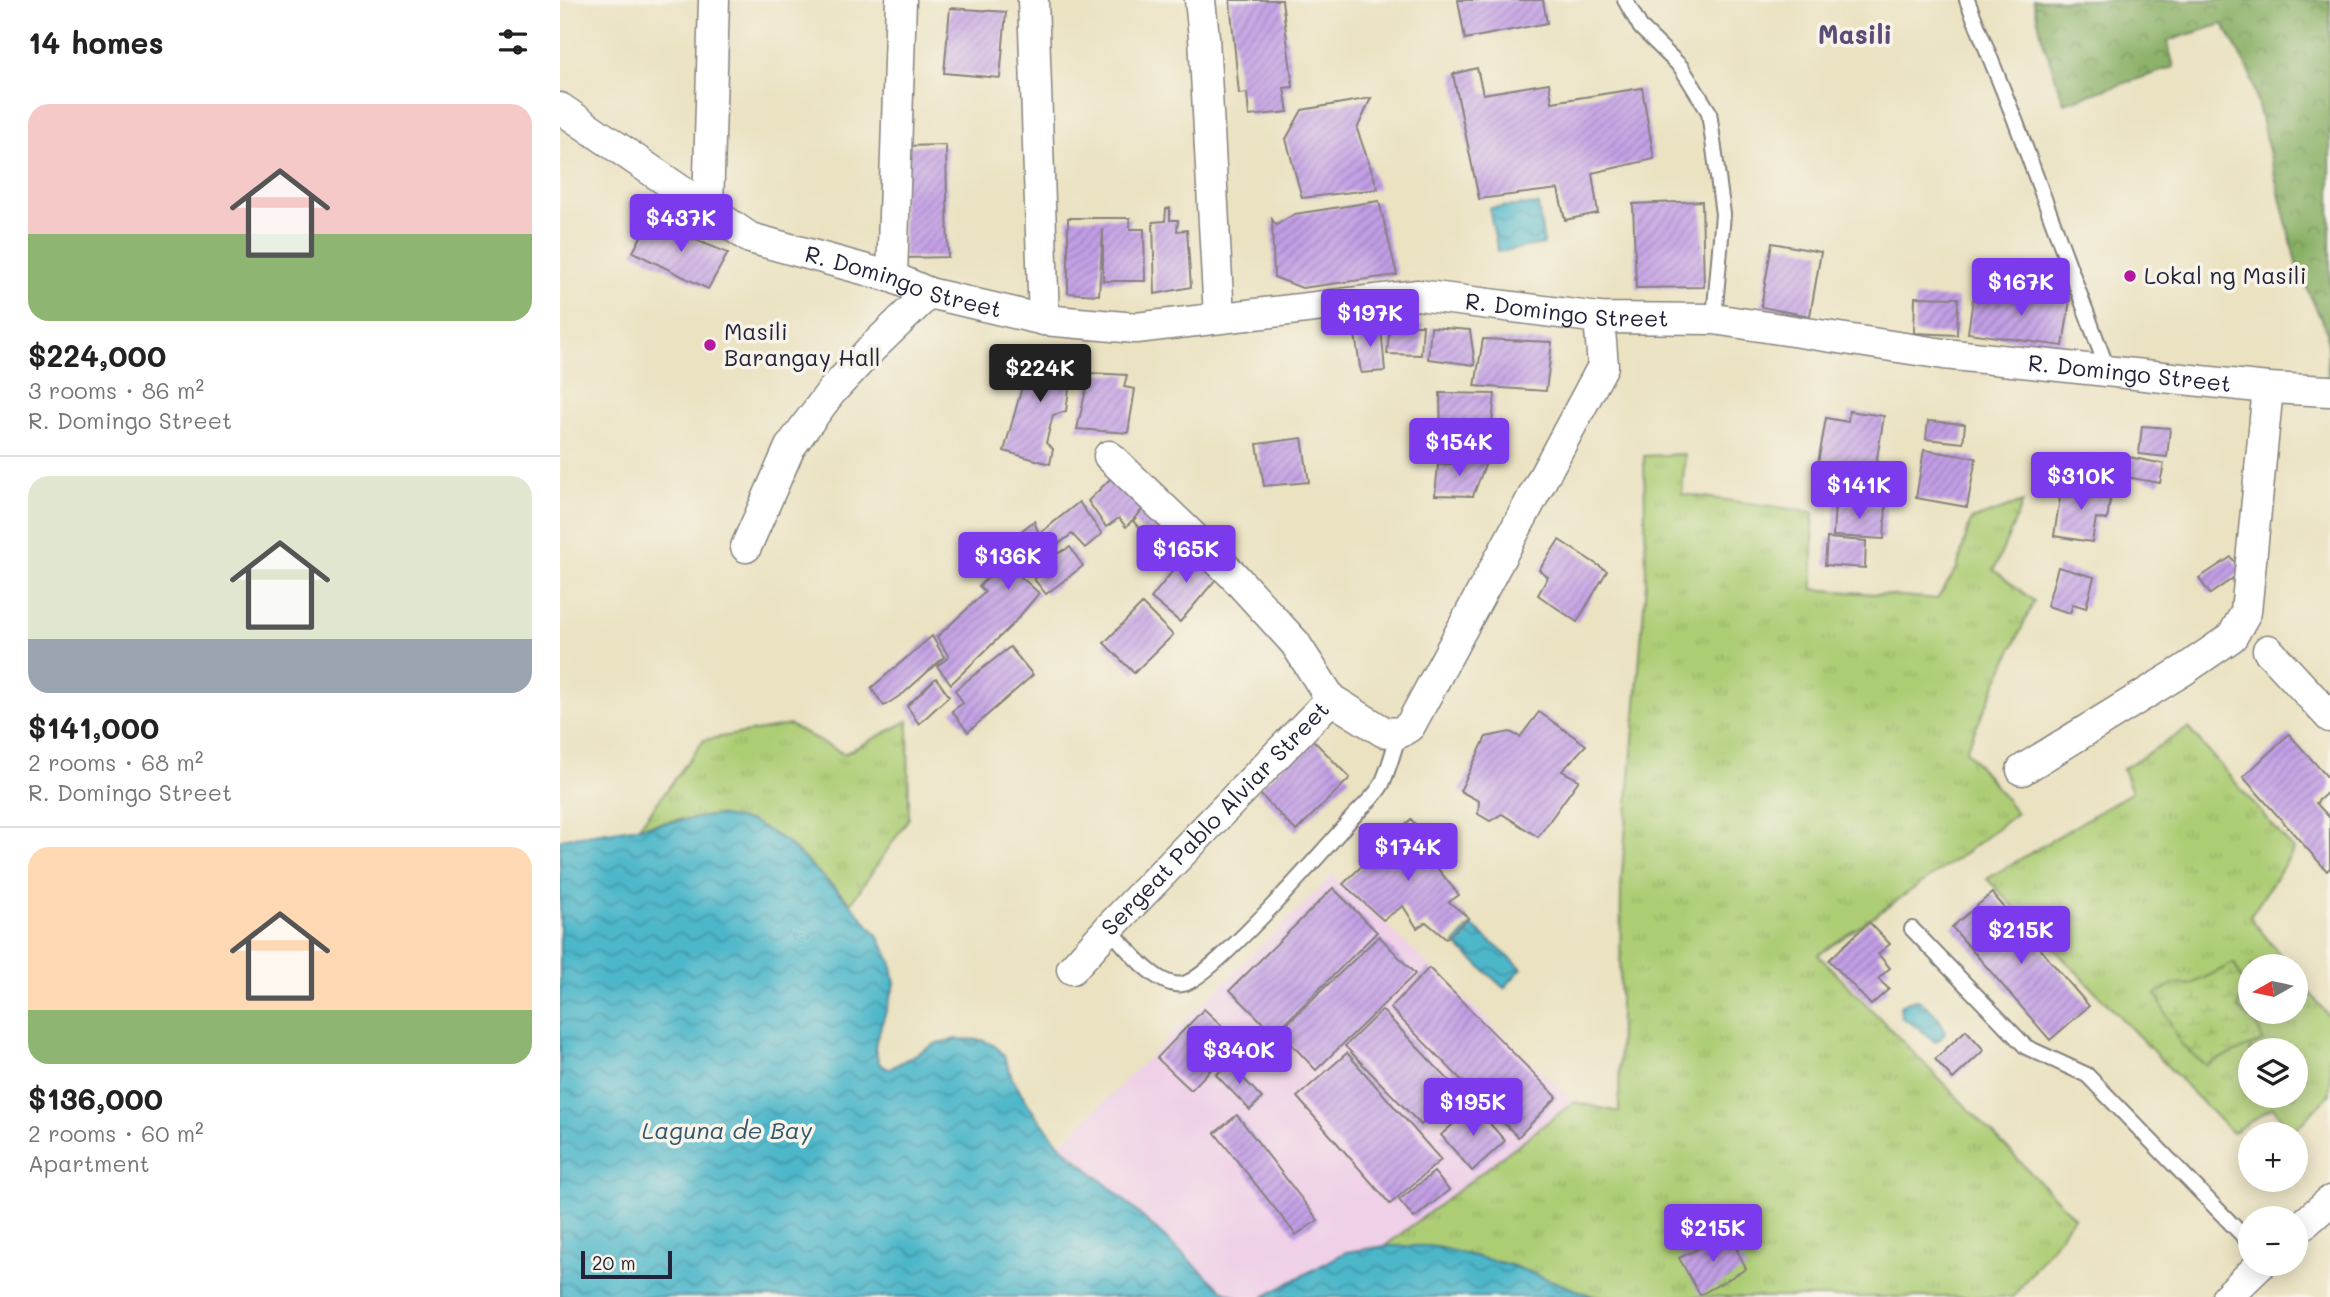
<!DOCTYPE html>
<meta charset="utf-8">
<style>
:root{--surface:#fff;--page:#f6f6f6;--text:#222;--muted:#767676;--line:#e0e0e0;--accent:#7c3aed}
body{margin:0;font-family:Mali,sans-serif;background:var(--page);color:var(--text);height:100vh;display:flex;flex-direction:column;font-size:26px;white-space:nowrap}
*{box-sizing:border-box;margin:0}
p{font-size:23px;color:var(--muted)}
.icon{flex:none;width:38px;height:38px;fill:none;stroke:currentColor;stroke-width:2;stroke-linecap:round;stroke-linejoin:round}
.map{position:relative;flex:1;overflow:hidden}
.sheet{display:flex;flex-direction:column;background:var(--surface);width:560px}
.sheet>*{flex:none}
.needle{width:46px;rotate:261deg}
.buttons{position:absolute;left:1678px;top:954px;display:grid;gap:14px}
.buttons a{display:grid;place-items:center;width:70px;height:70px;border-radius:50%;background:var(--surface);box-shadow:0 4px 18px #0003;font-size:35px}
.scale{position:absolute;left:21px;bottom:18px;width:91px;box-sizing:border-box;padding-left:7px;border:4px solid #22223b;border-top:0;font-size:19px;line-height:24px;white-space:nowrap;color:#22223b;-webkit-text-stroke:5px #f7f3e8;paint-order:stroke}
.price{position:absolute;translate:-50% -60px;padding:0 16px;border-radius:7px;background:var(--accent);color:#fff;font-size:23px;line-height:46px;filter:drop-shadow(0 2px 4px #0008)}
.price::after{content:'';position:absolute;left:50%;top:42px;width:21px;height:16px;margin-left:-10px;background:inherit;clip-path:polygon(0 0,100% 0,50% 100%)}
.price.on{background:#222;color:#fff}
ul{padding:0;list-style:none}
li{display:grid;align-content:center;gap:14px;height:371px;padding:0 28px}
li+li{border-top:2px solid var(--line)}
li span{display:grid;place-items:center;height:217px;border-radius:21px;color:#555}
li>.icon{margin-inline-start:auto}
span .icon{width:126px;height:126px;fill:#fffc;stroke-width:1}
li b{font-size:30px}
h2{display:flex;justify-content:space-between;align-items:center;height:84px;padding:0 28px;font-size:30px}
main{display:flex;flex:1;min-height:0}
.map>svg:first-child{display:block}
.built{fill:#efd0e7}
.grass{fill:url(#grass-tufts);stroke:#687858;stroke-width:2;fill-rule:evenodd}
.forest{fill:url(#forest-crowns);stroke:#566950;stroke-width:2}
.wetland{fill:url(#wetland-marsh);stroke:#687858;stroke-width:2}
.water{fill:url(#water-waves);stroke:#386c82;stroke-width:2}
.building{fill:url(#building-hatch)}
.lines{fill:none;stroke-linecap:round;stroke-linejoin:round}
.lane-casing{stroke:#86827e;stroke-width:18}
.street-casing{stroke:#86827e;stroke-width:33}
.lane{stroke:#fff;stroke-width:14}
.street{stroke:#fff;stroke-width:30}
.poi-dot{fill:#b5179e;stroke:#f7f3e8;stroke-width:2.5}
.labels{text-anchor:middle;stroke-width:7;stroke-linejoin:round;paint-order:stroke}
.poi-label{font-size:23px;fill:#22223b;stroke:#f7f3e8;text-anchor:start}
.street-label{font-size:23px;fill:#22223b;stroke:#f7f3e8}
.water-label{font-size:24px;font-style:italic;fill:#31566d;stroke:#f7f3e8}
.quarter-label{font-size:26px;font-weight:bold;fill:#5a4d76;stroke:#f7f3e8}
</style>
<main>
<section class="sheet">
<h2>14 homes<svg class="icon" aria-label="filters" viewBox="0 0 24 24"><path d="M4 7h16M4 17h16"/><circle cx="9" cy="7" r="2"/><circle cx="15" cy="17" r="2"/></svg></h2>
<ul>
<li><span style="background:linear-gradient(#f6c9c9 60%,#8fb573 0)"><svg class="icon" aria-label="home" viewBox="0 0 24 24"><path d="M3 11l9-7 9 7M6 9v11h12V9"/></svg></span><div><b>$224,000</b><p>3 rooms · 86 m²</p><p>R. Domingo Street</p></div></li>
<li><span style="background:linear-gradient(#dfe7d0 75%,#9aa5b1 0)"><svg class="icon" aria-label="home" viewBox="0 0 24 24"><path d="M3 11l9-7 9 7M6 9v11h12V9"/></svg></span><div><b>$141,000</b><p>2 rooms · 68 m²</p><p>R. Domingo Street</p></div></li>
<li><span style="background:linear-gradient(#ffd9b3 75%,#8fb573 0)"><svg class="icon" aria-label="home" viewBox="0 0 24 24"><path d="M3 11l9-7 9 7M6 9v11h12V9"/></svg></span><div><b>$136,000</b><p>2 rooms · 60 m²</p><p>Apartment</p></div></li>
</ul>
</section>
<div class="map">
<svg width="1770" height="1297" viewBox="0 0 1770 1297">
<defs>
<pattern id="grass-tufts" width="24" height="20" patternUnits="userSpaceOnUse" patternTransform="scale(1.75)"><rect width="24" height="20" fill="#adcd75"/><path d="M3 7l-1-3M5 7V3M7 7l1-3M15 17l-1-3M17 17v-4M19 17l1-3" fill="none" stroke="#95b066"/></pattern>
<pattern id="forest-crowns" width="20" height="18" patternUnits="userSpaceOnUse" patternTransform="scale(1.75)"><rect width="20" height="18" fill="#8ab066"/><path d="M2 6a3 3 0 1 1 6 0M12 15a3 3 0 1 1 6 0" fill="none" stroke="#708f55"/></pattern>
<pattern id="wetland-marsh" width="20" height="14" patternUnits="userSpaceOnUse" patternTransform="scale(1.75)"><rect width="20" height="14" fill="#adcd75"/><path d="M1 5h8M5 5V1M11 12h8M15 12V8" fill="none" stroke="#95b066"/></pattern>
<pattern id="water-waves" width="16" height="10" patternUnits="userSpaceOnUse" patternTransform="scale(1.75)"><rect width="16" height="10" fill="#4db7ca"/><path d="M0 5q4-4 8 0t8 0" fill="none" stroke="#4094a5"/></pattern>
<pattern id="building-hatch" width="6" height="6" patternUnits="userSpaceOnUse" patternTransform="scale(1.75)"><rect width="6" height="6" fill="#c29ee5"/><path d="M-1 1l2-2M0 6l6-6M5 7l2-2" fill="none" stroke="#9d80bb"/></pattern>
</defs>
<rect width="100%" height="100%" fill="#f7f3e8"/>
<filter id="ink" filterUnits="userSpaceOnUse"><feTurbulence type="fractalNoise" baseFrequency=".0143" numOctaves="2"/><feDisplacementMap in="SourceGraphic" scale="14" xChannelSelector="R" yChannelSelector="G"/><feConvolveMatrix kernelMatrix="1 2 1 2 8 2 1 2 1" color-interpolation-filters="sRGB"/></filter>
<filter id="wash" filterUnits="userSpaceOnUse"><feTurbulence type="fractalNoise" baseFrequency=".00686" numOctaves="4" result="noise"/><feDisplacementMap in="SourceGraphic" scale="28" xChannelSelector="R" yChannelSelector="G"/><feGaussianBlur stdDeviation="1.57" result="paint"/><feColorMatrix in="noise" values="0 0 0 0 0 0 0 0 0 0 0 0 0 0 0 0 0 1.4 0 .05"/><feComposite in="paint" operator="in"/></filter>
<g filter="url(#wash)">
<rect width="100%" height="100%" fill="#eae2c1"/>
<polygon class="built" points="773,875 1014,1102 825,1246 786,1252 703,1297 677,1297 662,1290 555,1192 500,1145"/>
<g class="grass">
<polygon points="1125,454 1122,494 1253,512 1253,589 1377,599 1397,568 1411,520 1463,502 1434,570 1474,601 1406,750 1457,813 1401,856 1258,955 1514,1217 1453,1297 1035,1297 950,1265 872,1246 825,1246 1014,1102 1059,1112 1061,886 1086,582 1084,456"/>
<polygon points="348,721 349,818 291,903 225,841 121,819 79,827 144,740 230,725 284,754"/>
<path d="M1628 728 1734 850 1690 917 1729 966H1690V1012H1736V975L1770 1018V1094L1732 1133 1713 1107 1672 1133 1427 879 1572 792 1563 769ZM1690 1050H1736V1096H1690Z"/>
</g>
<polygon class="forest" points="1473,0 1770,0 1770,392 1768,392 1767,332 1737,267 1690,73 1663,24 1607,41 1614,67 1504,103 1483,41"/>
<path class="wetland" d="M1674 963 1685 986 1678 1008 1697 1025 1703 1041C1683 1050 1664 1055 1646 1066L1620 1043 1596 994 1613 984 1630 985Z"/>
<g class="water">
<polygon points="978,204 984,244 938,252 929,208"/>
<polygon points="157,815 193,822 225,841 290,903 318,936 331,961 335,984 316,1041 315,1049 319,1063 326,1068 331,1068 377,1043 396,1039 423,1040 435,1046 444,1056 453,1080 474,1113 500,1145 555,1192 662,1290 677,1297 0,1297 0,839"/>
<polygon points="911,925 962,968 944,988 895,944"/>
<path d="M1358 1000C1371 1009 1380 1017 1385 1032L1381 1038 1375 1042 1360 1029 1341 1017 1340 1006 1347 1001Z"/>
<polygon points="825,1246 872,1246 950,1265 1035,1297 703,1297 786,1252"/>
</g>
<g id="blocks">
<g class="building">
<polygon points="670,0 722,0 733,87 724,88 728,112 689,116 687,93 679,94"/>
<polygon points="898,0 983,0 987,23 905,39"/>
<polygon points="390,8 446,12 440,78 384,73"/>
<polygon points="917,68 923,94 989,83 992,102 1082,88 1094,159 1032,173 1038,213 1005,220 998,189 919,199 893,74"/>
<polygon points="811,98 797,129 818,189 742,198 726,139 742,110"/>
<polygon points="386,145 388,257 344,258 341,146"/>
<polygon points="819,201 837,275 742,288 714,277 712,219 716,225 735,214"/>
<polygon points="1142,201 1144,287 1076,288 1073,204"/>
<polygon points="610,208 610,220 618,220 617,231 627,230 631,287 595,294 593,222 605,221 606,209"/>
<polygon points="508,218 570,218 570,229 584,229 585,281 543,281 543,229 539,295 508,293"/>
<polygon points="89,221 168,253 148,289 73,252"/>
<polygon points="1212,243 1261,252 1250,316 1201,307"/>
<polygon points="1436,290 1510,300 1503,346 1408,333 1413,299 1434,302"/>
<polygon points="1355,297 1398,298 1397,335 1354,333"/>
<polygon points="830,325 863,325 861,355 827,354"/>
<polygon points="821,326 825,371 801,373 794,328"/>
<polygon points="871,327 910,330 915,365 868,359"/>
<polygon points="923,339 992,342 986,391 915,386"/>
<polygon points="473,348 514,353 506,411 493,415 486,443 493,449 490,464 444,451"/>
<polygon points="530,373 567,375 564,387 575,389 568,433 517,429"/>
<polygon points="880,393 935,394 930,444 881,446"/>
<polygon points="1289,411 1324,416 1313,482 1259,473 1257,469 1266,418 1288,422"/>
<polygon points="1368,421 1405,424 1403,443 1366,439"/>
<polygon points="1582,426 1610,428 1607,457 1579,454"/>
<polygon points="742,438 749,482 704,486 697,444"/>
<polygon points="1364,450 1416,458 1407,507 1356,498"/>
<polygon points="1569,457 1604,464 1600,483 1566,477"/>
<polygon points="927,460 913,496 875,495 878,465"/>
<polygon points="557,472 627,537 604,555 573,521 582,510 566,527 559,518 546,527 528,501"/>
<polygon points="1502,485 1551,493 1547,520 1536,518 1532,542 1494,536"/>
<polygon points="519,502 542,534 525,548 512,534 470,565 461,577 479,593 453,624 391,684 377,666 389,657 377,637 425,592 419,586 461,546 455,536 474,521 479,534"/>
<polygon points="1275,503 1326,506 1324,539 1273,536"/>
<polygon points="1267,538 1306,541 1305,568 1265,565"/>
<polygon points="999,540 1047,571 1017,622 978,595 988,577 979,570"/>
<polygon points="510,547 523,566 486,594 474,579 485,571 480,563"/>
<polygon points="632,547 662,572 620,622 591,598"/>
<polygon points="1671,557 1682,572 1650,594 1639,578"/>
<polygon points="1498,567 1534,577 1526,608 1513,604 1510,613 1487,606"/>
<polygon points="582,604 613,635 574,673 544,643"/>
<polygon points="372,636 384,657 344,693 324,706 311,688"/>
<polygon points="450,647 473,675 408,732 392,711 403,703 395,690"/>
<polygon points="376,678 389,696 359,724 347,706"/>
<polygon points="979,712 1026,745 1002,771 1019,780 978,837 942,814 930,821 918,814 919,801 900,791 926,737 950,732 960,737"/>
<polygon points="1729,734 1770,780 1770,790 1756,803 1770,818 1770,868 1767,871 1683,777"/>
<polygon points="751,738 790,778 736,831 697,791"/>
<polygon points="851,819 877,852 869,858 899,895 889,902 909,918 886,939 866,922 857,928 843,906 823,920 783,884"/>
<polygon points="773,888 817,932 714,1034 670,990"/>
<polygon points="1432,893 1529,1006 1490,1040 1392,927"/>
<polygon points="1309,922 1330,944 1318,954 1330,968 1318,979 1329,989 1311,1005 1269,960"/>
<polygon points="819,936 855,974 756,1070 719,1031"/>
<polygon points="869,968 997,1097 958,1137 830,1008"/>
<polygon points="644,1009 678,1041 631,1090 597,1058"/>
<polygon points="822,1010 898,1090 861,1125 785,1046"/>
<polygon points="1406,1030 1424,1050 1393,1079 1375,1059"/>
<polygon points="787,1053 881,1160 830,1204 737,1097"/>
<polygon points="669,1063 702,1098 690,1110 656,1075"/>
<polygon points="914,1105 945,1141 912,1171 881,1135"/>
<polygon points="677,1115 758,1220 736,1235 655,1133"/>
<polygon points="874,1172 889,1190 854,1218 839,1200"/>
<polygon points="1169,1233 1186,1269 1140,1295 1119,1258"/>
</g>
</g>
</g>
<g filter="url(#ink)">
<use href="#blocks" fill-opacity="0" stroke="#86827e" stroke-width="2"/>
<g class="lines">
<defs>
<g id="lane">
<polyline points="1065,0 1081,28 1121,67 1149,112 1163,214 1154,319"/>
<polyline points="1407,0 1455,120 1548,371"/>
<path d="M549 928C564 945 597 989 623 984 651 979 766 848 790 820 800 809 815 797 822 784 829 768 834 750 839 733"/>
<polyline points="1352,929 1466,1047 1527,1075 1690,1243"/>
</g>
<g id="street">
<polyline points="473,0 484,320"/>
<polyline points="640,0 644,37 659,317"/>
<path id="s1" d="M0 108 190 238 332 277 369 293 484 320 576 328 858 295 1039 318 1154 319 1384 354 1708 388 1770 391"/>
<polyline points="148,208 154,0"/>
<polyline points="332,277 341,0"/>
<polyline points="549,456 672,574 735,643 771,699"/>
<polyline points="186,547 230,447 271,392 311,349 369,293"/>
<polyline points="1708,650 1770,717"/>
<polyline points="1462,770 1624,670 1672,637 1686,612 1708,388"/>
<path id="s2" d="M512 969 549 928 771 699 824 732 839 733 850 726 1043 366 1039 318"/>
<polyline points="1736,1231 1770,1201"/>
<polyline points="1667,1297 1701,1264"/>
</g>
</defs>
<use href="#lane" class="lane-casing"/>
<use href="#street" class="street-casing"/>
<use href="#lane" class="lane"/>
<use href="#street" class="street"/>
</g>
</g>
<g class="poi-dot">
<circle cx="1570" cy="276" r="7"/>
<circle cx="150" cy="345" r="7"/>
</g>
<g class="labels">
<g class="poi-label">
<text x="1584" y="284">Lokal ng Masili</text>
<text x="164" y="340">Masili<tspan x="164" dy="26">Barangay Hall</tspan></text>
</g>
<g class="street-label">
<text dy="8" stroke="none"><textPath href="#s1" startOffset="390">R. Domingo Street</textPath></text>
<text dy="8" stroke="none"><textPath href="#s1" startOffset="1062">R. Domingo Street</textPath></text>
<text dy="8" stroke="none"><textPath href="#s1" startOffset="1629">R. Domingo Street</textPath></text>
<text dy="8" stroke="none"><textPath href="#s2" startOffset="208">Sergeat Pablo Alviar Street</textPath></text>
</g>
<g class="water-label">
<text x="167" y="1139">Laguna de Bay</text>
</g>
<g class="quarter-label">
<text x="1295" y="44">Masili</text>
</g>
</g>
</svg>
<div class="buttons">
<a><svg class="needle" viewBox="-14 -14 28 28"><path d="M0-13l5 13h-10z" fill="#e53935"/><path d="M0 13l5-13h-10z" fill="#767676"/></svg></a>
<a><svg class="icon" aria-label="layers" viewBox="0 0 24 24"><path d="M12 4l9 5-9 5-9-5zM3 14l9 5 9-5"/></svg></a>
<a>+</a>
<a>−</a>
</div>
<div class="scale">20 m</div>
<b class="price" style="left:121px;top:254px">$437K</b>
<b class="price" style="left:1461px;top:318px">$167K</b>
<b class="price" style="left:810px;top:349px">$197K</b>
<b class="price on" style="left:480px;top:404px">$224K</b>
<b class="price" style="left:899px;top:478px">$154K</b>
<b class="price" style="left:1521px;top:512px">$310K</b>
<b class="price" style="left:1299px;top:521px">$141K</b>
<b class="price" style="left:626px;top:585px">$165K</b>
<b class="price" style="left:448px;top:592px">$136K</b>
<b class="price" style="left:848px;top:883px">$174K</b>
<b class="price" style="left:1461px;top:966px">$215K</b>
<b class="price" style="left:679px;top:1086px">$340K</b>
<b class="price" style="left:913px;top:1138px">$195K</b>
<b class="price" style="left:1153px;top:1264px">$215K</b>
</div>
</main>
